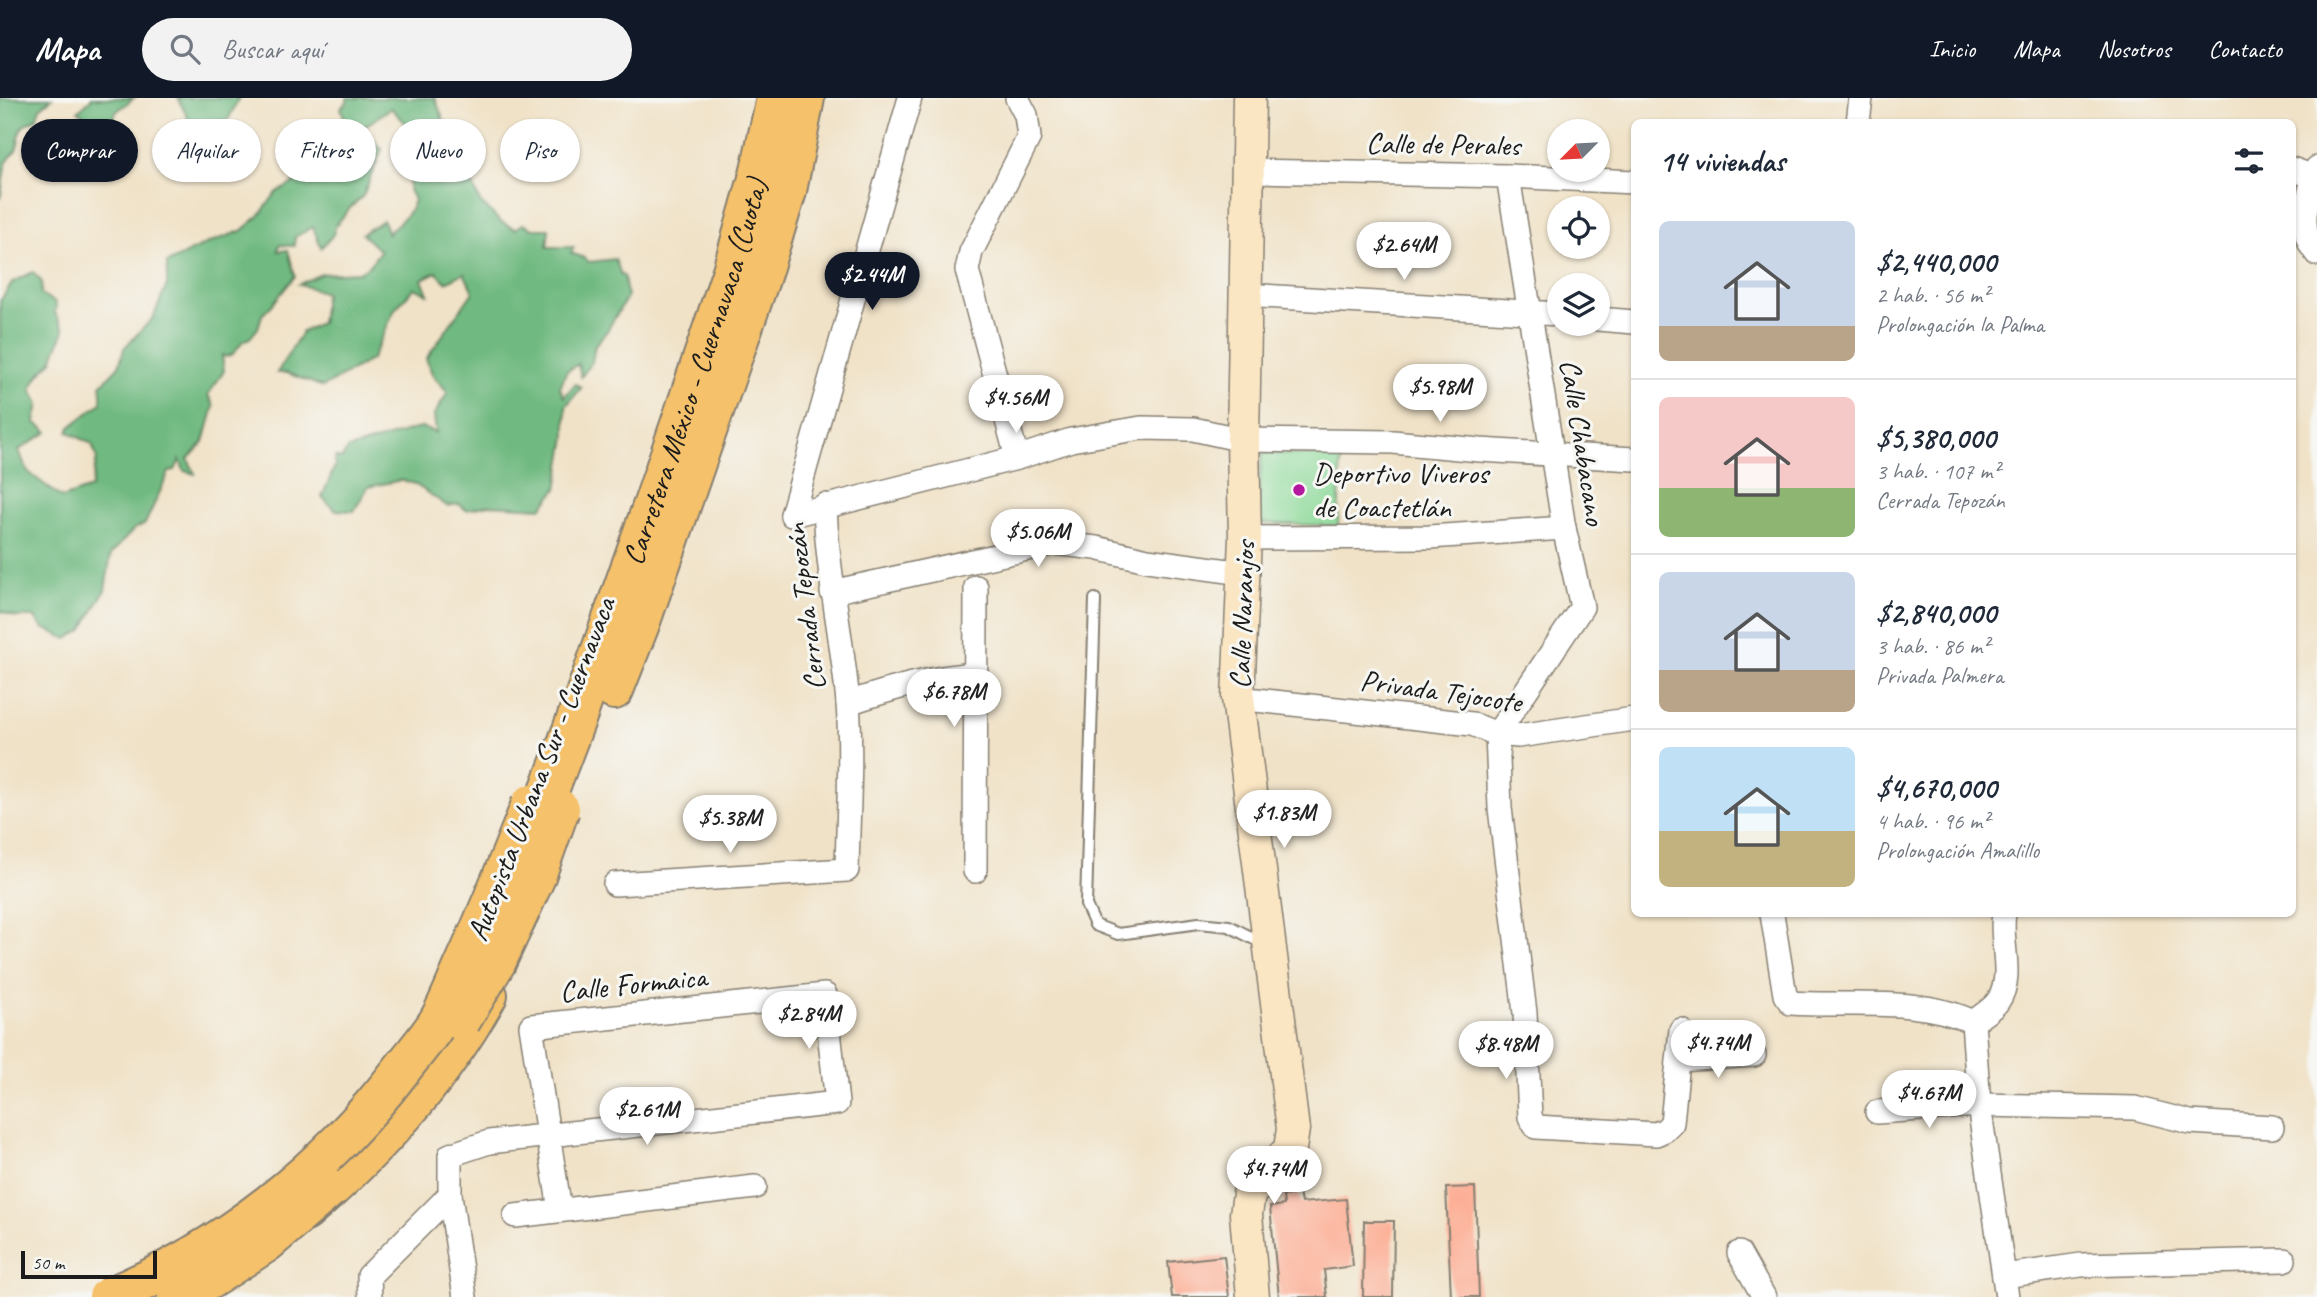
<!DOCTYPE html>
<html lang="es">
<meta charset="utf-8">
<style>
:root{--surface:#fff;--page:#f2f2f3;--text:#1f2937;--muted:#747a83;--line:#e0e1e3;--accent:#111827}
body{margin:0;font-family:Caveat,sans-serif;background:var(--page);color:var(--text);height:100vh;display:flex;flex-direction:column;font-size:26px;white-space:nowrap}
*{box-sizing:border-box;margin:0}
p{font-size:23px;color:var(--muted)}
.icon{flex:none;width:38px;height:38px;fill:none;stroke:currentColor;stroke-width:2;stroke-linecap:round;stroke-linejoin:round}
.map{position:relative;flex:1;overflow:hidden}
.drawer{position:absolute;left:1631px;top:21px;width:665px;height:798px;display:flex;flex-direction:column;background:var(--surface);border-radius:10px;box-shadow:0 2px 5px #0004}
.drawer>*{flex:none}
.top-card{position:absolute;left:21px;top:21px;width:665px;height:63px;display:flex;gap:14px}
.needle{width:46px;rotate:246deg}
.fabs{position:absolute;left:1547px;top:21px;display:grid;gap:14px}
.fabs a{display:grid;place-items:center;width:63px;height:63px;border-radius:50%;background:var(--surface);box-shadow:0 2px 5px #0004;font-size:35px}
.scale{position:absolute;left:21px;bottom:18px;width:136px;box-sizing:border-box;padding-left:7px;border:4px solid #1c1c1c;border-top:0;font-size:19px;line-height:24px;white-space:nowrap;color:#1c1c1c;-webkit-text-stroke:5px #f6f6f2;paint-order:stroke}
.price{position:absolute;translate:-50% -60px;padding:0 16px;border-radius:24px;background:#fff;color:#222;font-size:23px;line-height:46px;filter:drop-shadow(0 2px 4px #0008)}
.price::after{content:'';position:absolute;left:50%;top:42px;width:21px;height:16px;margin-left:-10px;background:inherit;clip-path:polygon(0 0,100% 0,50% 100%)}
.price.current{background:var(--accent);color:#fff}
ul{padding:0;list-style:none}
li{display:flex;align-items:center;gap:21px;height:175px;padding:0 28px}
li+li{border-top:2px solid var(--line)}
li span{display:grid;place-items:center;flex:none;width:196px;height:140px;border-radius:10px;color:#555}
li>.icon{margin-inline-start:auto}
span .icon{width:84px;height:84px;fill:#fffc;stroke-width:1}
li b{font-size:30px}
h2{display:flex;justify-content:space-between;align-items:center;height:84px;padding:0 28px;font-size:30px}
.chip{padding:0 24px;border-radius:32px;background:var(--surface);box-shadow:0 2px 5px #0004;font-size:24px;line-height:63px}
.chip.current{background:var(--accent);color:#fff}
header{display:flex;align-items:center;gap:42px;box-sizing:border-box;height:98px;padding:0 35px;background:var(--accent);color:#fff}
header strong{font-size:33px}
nav{display:flex;gap:38px;margin-inline-start:auto;font-size:24px}
.search{width:490px;height:63px;background:var(--page);display:flex;align-items:center;gap:18px;box-sizing:border-box;padding:0 24px;border-radius:38px;color:var(--muted);font-size:26px}
.map>svg:first-child{display:block}
.green{fill:#8bd998;stroke:#547a5a;stroke-width:2}
.forest{fill:#70b980;stroke:#466a4e;stroke-width:2}
.building{fill:#fdac92}
.lines{fill:none;stroke-linecap:round;stroke-linejoin:round}
.lane-casing{stroke:#867f72;stroke-width:14}
.street-casing{stroke:#867f72;stroke-width:26}
.secondary-casing{stroke:#867f72;stroke-width:35}
.highway-casing{stroke:#867f72;stroke-width:42}
.lane{stroke:#fff;stroke-width:10}
.street{stroke:#fff;stroke-width:23}
.secondary{stroke:#fbe6c4;stroke-width:32}
.highway{stroke:#f5c16b;stroke-width:38}
.highway-bridge-casing{stroke:#867f72;stroke-width:42;stroke-linecap:butt}
.highway-bridge{stroke:#f5c16b;stroke-width:38}
.poi-dot{fill:#b5179e;stroke:#f6f6f2;stroke-width:2.5}
.labels{text-anchor:middle;stroke-width:6;stroke-linejoin:round;paint-order:stroke}
.street-label{font-size:30px;fill:#1c1c1c;stroke:#f6f6f2}
.poi-label{font-size:30px;fill:#1c1c1c;stroke:#f6f6f2;text-anchor:start}
</style>
<header>
<strong>Mapa</strong>
<div class="search"><svg class="icon" aria-label="search" viewBox="0 0 24 24"><circle cx="10" cy="10" r="6"/><path d="M15 15l6 6"/></svg>Buscar aquí</div>
<nav><a>Inicio</a><a>Mapa</a><a>Nosotros</a><a>Contacto</a></nav>
</header>
<div class="map">
<svg width="2317" height="1199" viewBox="0 0 2317 1199">
<rect width="100%" height="100%" fill="#f6f6f2"/>
<filter id="ink" filterUnits="userSpaceOnUse"><feTurbulence type="fractalNoise" baseFrequency=".0143" numOctaves="2"/><feDisplacementMap in="SourceGraphic" scale="14" xChannelSelector="R" yChannelSelector="G"/><feConvolveMatrix kernelMatrix="1 2 1 2 8 2 1 2 1" color-interpolation-filters="sRGB"/></filter>
<filter id="wash" filterUnits="userSpaceOnUse"><feTurbulence type="fractalNoise" baseFrequency=".00686" numOctaves="4" result="noise"/><feDisplacementMap in="SourceGraphic" scale="28" xChannelSelector="R" yChannelSelector="G"/><feGaussianBlur stdDeviation="1.57" result="paint"/><feColorMatrix in="noise" values="0 0 0 0 0 0 0 0 0 0 0 0 0 0 0 0 0 1.4 0 .05"/><feComposite in="paint" operator="in"/></filter>
<g filter="url(#wash)">
<rect width="100%" height="100%" fill="#f0e2c7"/>
<polygon class="green" points="1262,355 1341,358 1338,428 1256,425"/>
<g class="forest">
<path d="M0 0H52L40 10 36 21C13 30 23 36 16 52 13 57 8 61 6 66 3 73 3 91 0 100Z"/>
<polygon points="92,0 134,0 116,14 112,27 94,25 78,13"/>
<polygon points="178,0 239,0 228,22 218,25 206,36 194,33"/>
<path d="M347 0H435L447 31 458 40 464 57 486 54 465 68 480 104 501 124 515 131 523 126 533 131H549L547 149H574L571 155 582 159 589 164 615 161 621 177 624 178 627 199 607 233 595 247 592 264 581 279 578 266 566 274 560 290 564 299 575 286 582 289 566 308V339L557 391 541 410 489 407 466 412 459 406 447 408 415 386 402 382 368 389 354 413 335 412 322 399 335 368V359L341 361 348 351 421 329 436 335 434 317 448 294 433 278 426 261 473 194 464 175 446 184 436 174 422 181 428 196 414 190 395 211 372 261 323 289 287 275H277L302 234 321 225 325 195 299 186 321 176 359 174 369 168 380 153 362 136 383 122 388 136C399 122 409 120 414 102L409 92 411 67 420 75 437 66 445 72 449 70 433 36 422 42 391 10 361 31 382 51 363 98 350 110 336 127 333 137 321 150 313 129 295 139V148L279 147 278 153 288 152 295 178 272 207 262 217 258 230 250 240 243 243 233 256 227 259 222 257 224 273 208 297 214 308 204 344 188 361 195 376 184 373 180 362 175 372 169 374 145 426 135 430 111 456 105 492 82 533 67 541 43 530 34 519H16L0 513V203L13 184 33 174 42 184 41 196 56 205 55 215 64 232 52 263 38 278 31 291 39 306 35 324 48 334 19 352 27 373 62 400 91 390 97 360 92 346 68 334 70 329 101 305V287L119 268 124 250 153 220 167 187V165L208 145 241 133 259 118 276 95 297 83 316 87 337 62 353 48 341 10 347 4Z"/>
</g>
<g id="blocks">
<g class="building">
<polygon points="1475,1089 1479,1199 1451,1199 1446,1090"/>
<polygon points="1299,1095 1301,1105 1346,1101 1353,1168 1324,1172 1327,1199 1279,1199 1270,1109 1284,1107 1283,1098"/>
<polygon points="1364,1123 1394,1123 1393,1199 1363,1199"/>
<polygon points="1224,1158 1229,1199 1172,1199 1168,1164"/>
</g>
</g>
</g>
<g filter="url(#ink)">
<use href="#blocks" fill-opacity="0" stroke="#867f72" stroke-width="2"/>
<g class="lines">
<defs>
<polyline id="lane" points="1095,501 1086,807 1095,827 1118,836 1199,825 1229,828 1264,846"/>
<g id="street">
<polyline points="1858,24 1861,0"/>
<path d="M2317 70C2308 99 2295 130 2317 156"/>
<polyline points="2292,71 2314,79"/>
<polyline points="1249,73 1508,78 1634,84"/>
<polyline points="1508,78 1564,430 1582,509 1497,636 1500,710 1525,915 1530,1019 1536,1029 1656,1036 1665,1032 1672,1025 1681,932"/>
<polyline points="1245,197 1559,216"/>
<polyline points="1598,221 1634,224"/>
<polyline points="1017,360 967,172 971,154 1029,39 1026,17 1017,0"/>
<polyline points="792,417 1017,360 1071,342 1141,330 1193,331 1243,342 1393,344 1480,352 1634,361"/>
<polyline points="792,417 910,0"/>
<polyline points="1245,440 1429,439 1564,430"/>
<polyline points="832,494 1054,445 1096,450 1147,462 1243,475"/>
<polyline points="1238,600 1472,626 1497,636 1518,638 1634,621"/>
<path d="M848 605C891 591 931 579 976 576"/>
<polyline points="975,773 976,489"/>
<path d="M615 786 847 772C848 717 852 660 848 605 842 538 827 474 825 407"/>
<path d="M1772 816 1785 897 1791 905C1848 909 1919 898 1973 924"/>
<path d="M2004 816C1999 842 2015 879 1998 903 1992 912 1982 917 1973 924L1979 1007 2007 1199"/>
<polyline points="1679,962 1754,957"/>
<polyline points="1877,1014 1979,1007 2135,1010 2190,1024 2272,1029"/>
<polyline points="515,1118 755,1089"/>
<polyline points="1739,1155 1764,1199"/>
<polyline points="2004,1178 2081,1167 2284,1162"/>
<polyline points="370,1199 369,1178 450,1097"/>
<polyline points="465,1199 450,1097 450,1057 489,1044 837,1005 825,897 531,928 560,1112"/>
</g>
<polyline id="secondary" points="1249,0 1243,342 1245,440 1238,600 1293,1031 1290,1051 1249,1096 1246,1116 1253,1199"/>
<g id="highway">
<polyline points="614,592 640,526 761,178 787,93 805,0"/>
<path id="s1" d="M529 745 577 619 654 403 732 173 759 77 776 0"/>
<path d="M305 1114C379 1049 440 984 488 897"/>
</g>
</defs>
<use href="#lane" class="lane-casing"/>
<use href="#street" class="street-casing"/>
<use href="#secondary" class="secondary-casing"/>
<use href="#highway" class="highway-casing"/>
<use href="#lane" class="lane"/>
<use href="#street" class="street"/>
<use href="#secondary" class="secondary"/>
<use href="#highway" class="highway"/>
<defs>
<g id="highway-bridge">
<polyline points="461,923 496,865 535,781 560,711"/>
<path d="M108 1199C225 1152 326 1071 402 971 414 955 430 938 440 920 449 903 456 885 464 867 488 814 510 760 531 706"/>
<polyline points="177,1199 209,1182 266,1145 329,1091"/>
</g>
</defs>
<use href="#highway-bridge" class="highway-bridge-casing"/>
<use href="#highway-bridge" class="highway-bridge"/>
</g>
</g>
<circle class="poi-dot" cx="1299" cy="392" r="7"/>
<g class="labels">
<g class="street-label">
<text transform="translate(1443 46) rotate(1)" y="10">Calle de Perales</text>
<text dy="10" stroke="none"><textPath href="#s1" startOffset="500">Carretera México - Cuernavaca (Cuota)</textPath></text>
<text transform="translate(1583 344) rotate(81)" y="10">Calle Chabacano</text>
<text transform="translate(805 509) rotate(-97)" y="10">Cerrada Tepozán</text>
<text transform="translate(1242 517) rotate(-88)" y="10">Calle Naranjos</text>
<text transform="translate(1441 593) rotate(8)" y="10">Privada Tejocote</text>
<text transform="translate(541 671) rotate(-69)" y="10">Autopista Urbana Sur - Cuernavaca</text>
<text transform="translate(633 886) rotate(-6)" y="10">Calle Formaica</text>
</g>
<g class="poi-label">
<text x="1313" y="385">Deportivo Viveros<tspan x="1313" dy="34">de Coactetlán</tspan></text>
</g>
</g>
</svg>
<div class="fabs">
<a><svg class="needle" viewBox="-14 -14 28 28"><path d="M0-13l5 13h-10z" fill="#e53935"/><path d="M0 13l5-13h-10z" fill="#747a83"/></svg></a>
<a><svg class="icon" aria-label="locate" viewBox="0 0 24 24"><circle cx="12" cy="12" r="6"/><path d="M12 2v4M12 18v4M2 12h4M18 12h4"/></svg></a>
<a><svg class="icon" aria-label="layers" viewBox="0 0 24 24"><path d="M12 4l9 5-9 5-9-5zM3 14l9 5 9-5"/></svg></a>
</div>
<div class="scale">50 m</div>
<b class="price" style="left:1404px;top:184px">$2.64M</b>
<b class="price current" style="left:872px;top:214px">$2.44M</b>
<b class="price" style="left:1440px;top:326px">$5.98M</b>
<b class="price" style="left:1016px;top:337px">$4.56M</b>
<b class="price" style="left:1038px;top:471px">$5.06M</b>
<b class="price" style="left:954px;top:631px">$6.78M</b>
<b class="price" style="left:1284px;top:752px">$1.83M</b>
<b class="price" style="left:730px;top:757px">$5.38M</b>
<b class="price" style="left:809px;top:953px">$2.84M</b>
<b class="price" style="left:1718px;top:982px">$4.74M</b>
<b class="price" style="left:1506px;top:983px">$8.48M</b>
<b class="price" style="left:1929px;top:1032px">$4.67M</b>
<b class="price" style="left:647px;top:1049px">$2.61M</b>
<b class="price" style="left:1274px;top:1108px">$4.74M</b>
<div class="top-card">
<a class="chip current">Comprar</a>
<a class="chip">Alquilar</a>
<a class="chip">Filtros</a>
<a class="chip">Nuevo</a>
<a class="chip">Piso</a>
</div>
<section class="drawer">
<h2>14 viviendas<svg class="icon" aria-label="filters" viewBox="0 0 24 24"><path d="M4 7h16M4 17h16"/><circle cx="9" cy="7" r="2"/><circle cx="15" cy="17" r="2"/></svg></h2>
<ul>
<li><span style="background:linear-gradient(#c9d6e8 75%,#b9a48a 0)"><svg class="icon" aria-label="home" viewBox="0 0 24 24"><path d="M3 11l9-7 9 7M6 9v11h12V9"/></svg></span><div><b>$2,440,000</b><p>2 hab. · 56 m²</p><p>Prolongación la Palma</p></div></li>
<li><span style="background:linear-gradient(#f6c9c9 65%,#8fb573 0)"><svg class="icon" aria-label="home" viewBox="0 0 24 24"><path d="M3 11l9-7 9 7M6 9v11h12V9"/></svg></span><div><b>$5,380,000</b><p>3 hab. · 107 m²</p><p>Cerrada Tepozán</p></div></li>
<li><span style="background:linear-gradient(#c9d6e8 70%,#b9a48a 0)"><svg class="icon" aria-label="home" viewBox="0 0 24 24"><path d="M3 11l9-7 9 7M6 9v11h12V9"/></svg></span><div><b>$2,840,000</b><p>3 hab. · 86 m²</p><p>Privada Palmera</p></div></li>
<li><span style="background:linear-gradient(#bfe0f5 60%,#c2b280 0)"><svg class="icon" aria-label="home" viewBox="0 0 24 24"><path d="M3 11l9-7 9 7M6 9v11h12V9"/></svg></span><div><b>$4,670,000</b><p>4 hab. · 96 m²</p><p>Prolongación Amalillo</p></div></li>
</ul>
</section>
</div>
